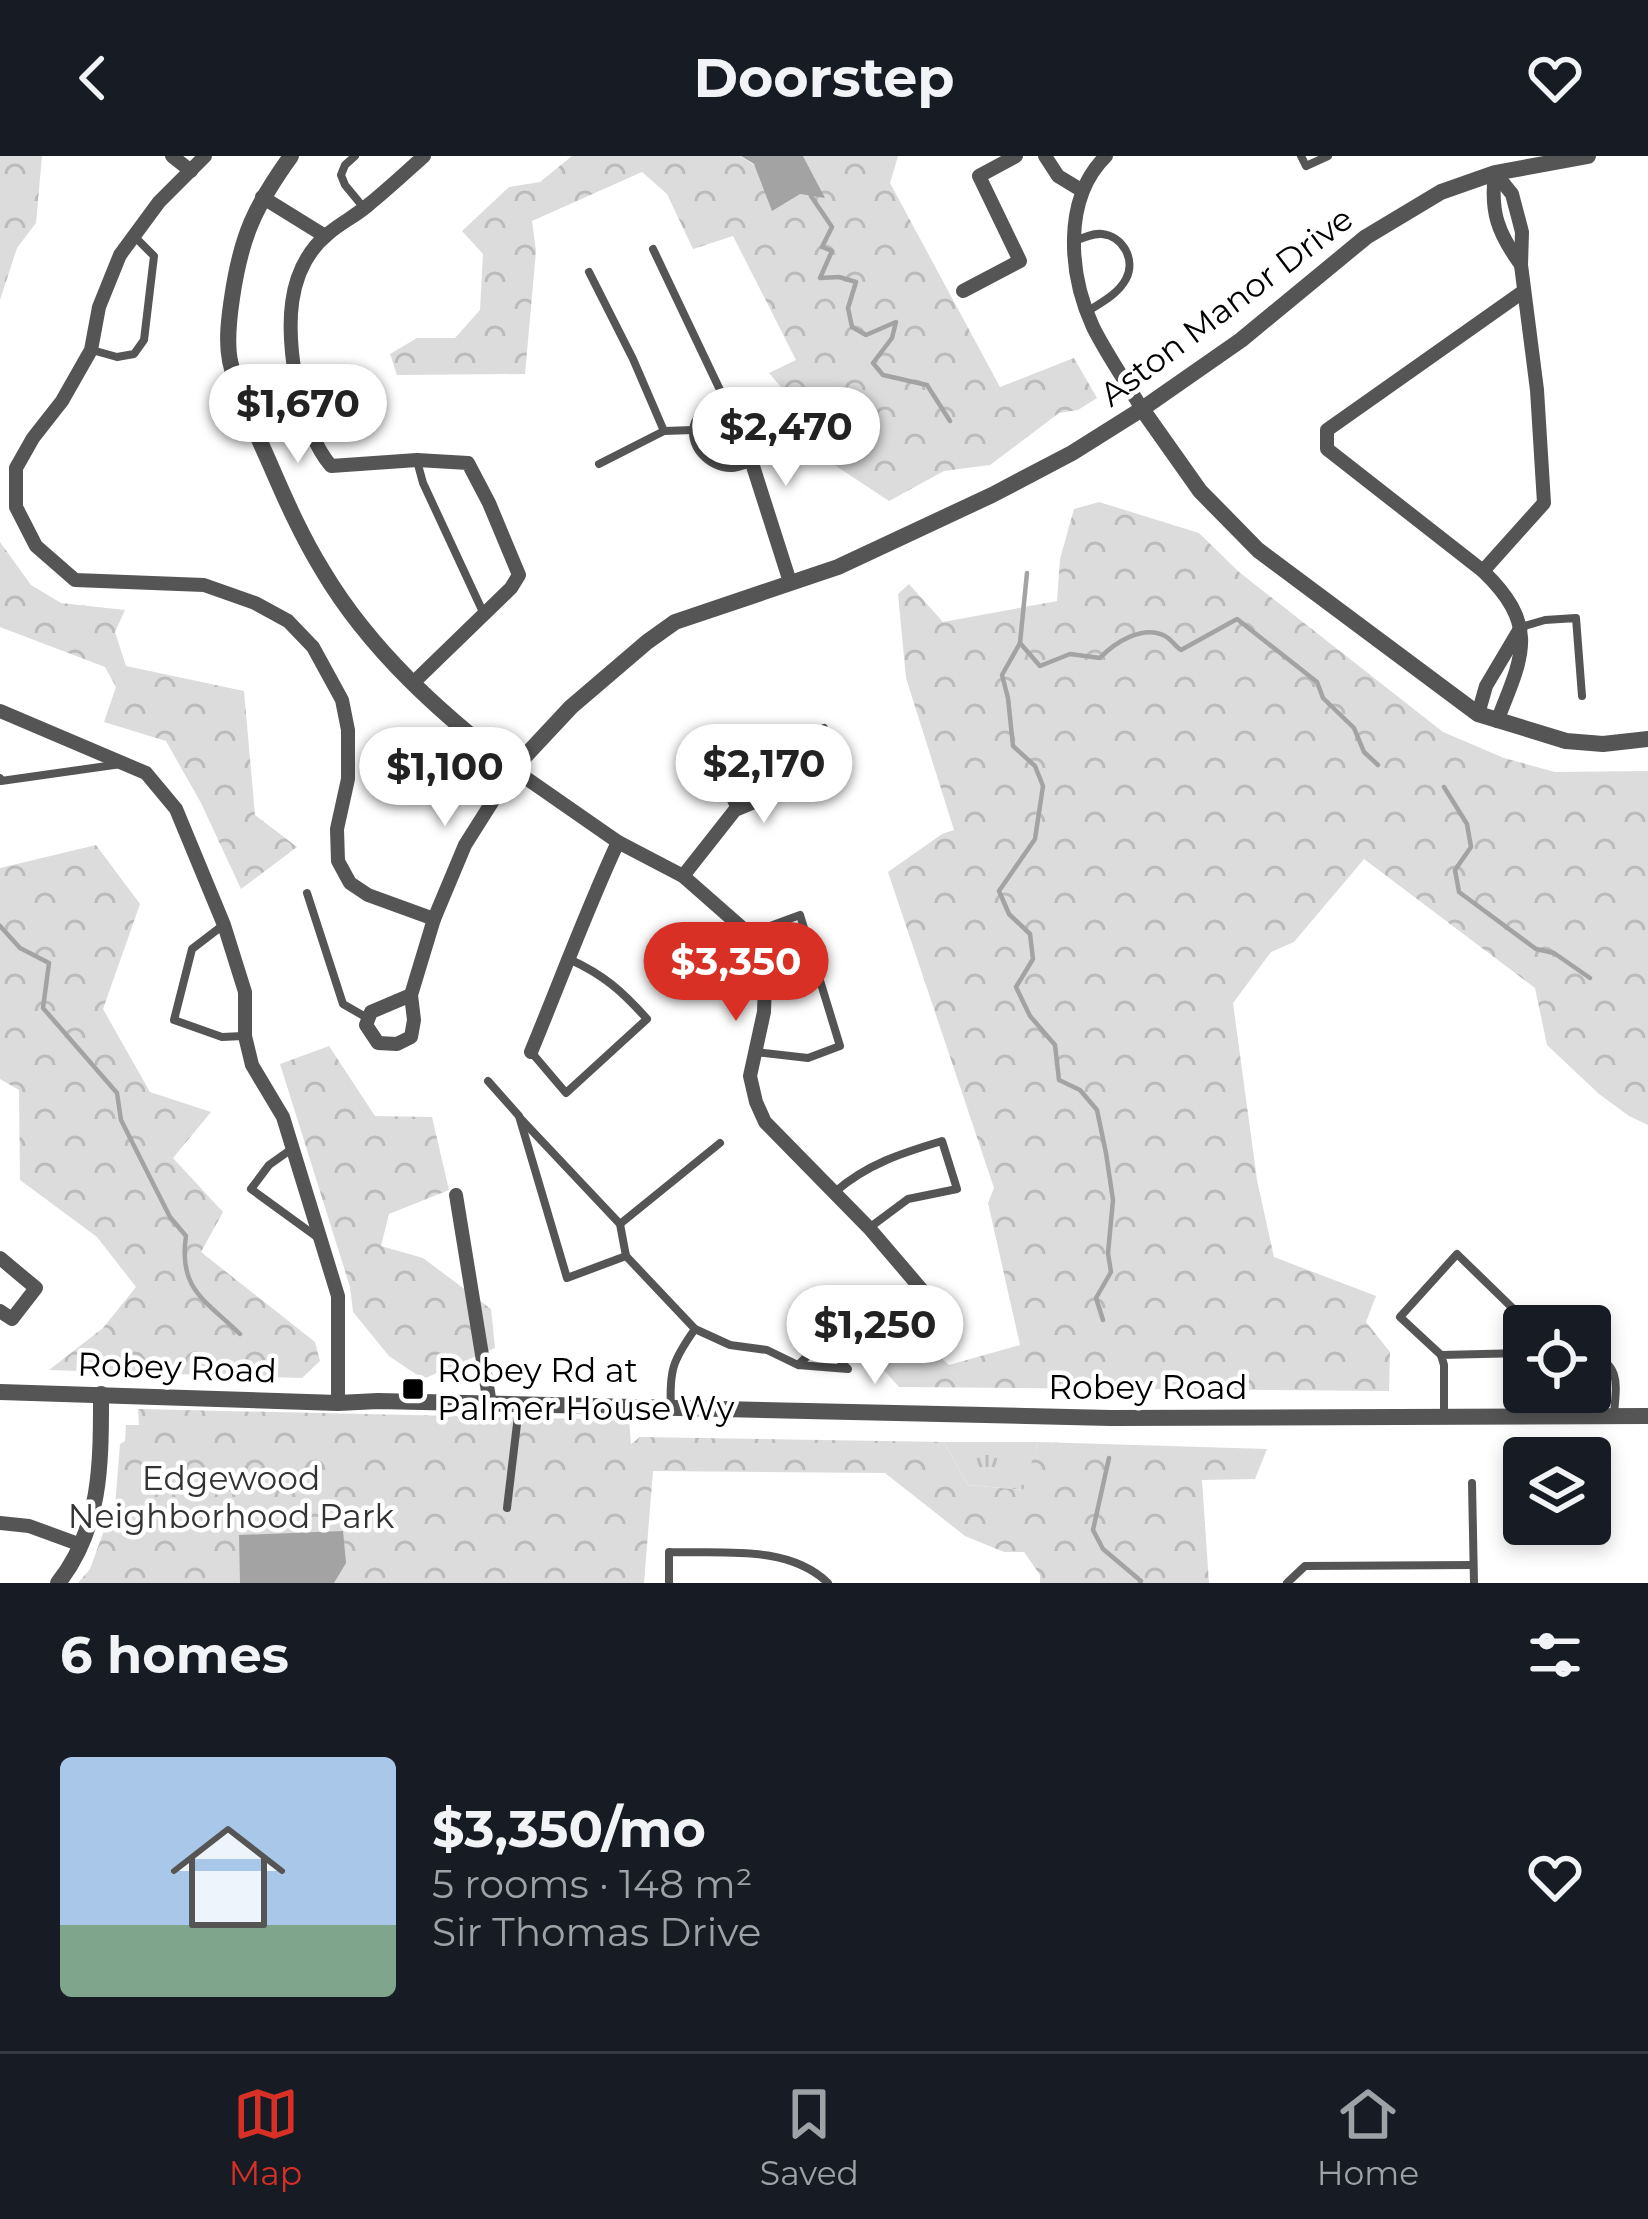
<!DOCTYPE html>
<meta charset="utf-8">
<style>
:root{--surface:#171b24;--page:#20242c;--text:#f1f3f6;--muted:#9ea1a6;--line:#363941;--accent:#d93025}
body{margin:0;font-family:Montserrat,sans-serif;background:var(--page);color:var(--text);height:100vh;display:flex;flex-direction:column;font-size:45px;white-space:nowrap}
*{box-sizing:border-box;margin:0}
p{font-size:39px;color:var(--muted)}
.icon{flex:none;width:66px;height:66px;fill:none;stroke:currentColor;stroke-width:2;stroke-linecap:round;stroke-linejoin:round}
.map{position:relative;height:1427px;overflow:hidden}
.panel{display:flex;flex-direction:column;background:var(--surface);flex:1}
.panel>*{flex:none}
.controls{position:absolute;left:1503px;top:1149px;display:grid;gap:24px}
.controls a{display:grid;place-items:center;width:108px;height:108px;border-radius:12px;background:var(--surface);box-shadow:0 6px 18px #0003;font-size:60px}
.price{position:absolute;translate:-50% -102px;padding:0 27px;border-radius:42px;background:#fff;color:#222;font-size:39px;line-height:78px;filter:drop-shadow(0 3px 6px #0008)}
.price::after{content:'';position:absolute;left:50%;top:72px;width:36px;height:27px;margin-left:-18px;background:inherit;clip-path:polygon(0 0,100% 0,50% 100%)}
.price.current{background:var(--accent);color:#fff}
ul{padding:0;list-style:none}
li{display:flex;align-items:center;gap:36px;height:300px;padding:0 60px}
li span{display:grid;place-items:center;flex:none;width:336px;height:240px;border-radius:12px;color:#555}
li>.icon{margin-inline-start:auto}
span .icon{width:144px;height:144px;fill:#fffc;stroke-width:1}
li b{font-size:51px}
h2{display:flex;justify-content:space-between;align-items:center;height:144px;padding:0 60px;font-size:51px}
header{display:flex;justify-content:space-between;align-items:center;height:156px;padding:0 60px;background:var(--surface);font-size:54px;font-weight:700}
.menu{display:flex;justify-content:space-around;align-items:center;height:168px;border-top:3px solid var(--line);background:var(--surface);font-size:33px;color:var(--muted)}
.menu a{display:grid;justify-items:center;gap:6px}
.menu .current{color:var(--accent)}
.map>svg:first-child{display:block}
.grass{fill:url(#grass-tufts)}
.forest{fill:url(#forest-crowns)}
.water{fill:#a3a3a3}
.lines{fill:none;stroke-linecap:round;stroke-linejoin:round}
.stream{stroke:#a3a3a3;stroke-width:4.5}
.service{stroke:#555;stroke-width:8}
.minor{stroke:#555;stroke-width:14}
.tertiary{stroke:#555;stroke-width:16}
.poi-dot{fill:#000;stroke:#fff;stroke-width:4.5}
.labels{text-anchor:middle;stroke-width:9;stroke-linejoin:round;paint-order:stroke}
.street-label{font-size:33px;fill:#000;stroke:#fff}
.poi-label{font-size:33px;fill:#000;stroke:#fff;text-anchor:start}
.park-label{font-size:33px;fill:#333;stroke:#fff}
</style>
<header><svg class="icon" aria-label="back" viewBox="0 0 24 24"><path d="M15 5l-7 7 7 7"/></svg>Doorstep<svg class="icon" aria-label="heart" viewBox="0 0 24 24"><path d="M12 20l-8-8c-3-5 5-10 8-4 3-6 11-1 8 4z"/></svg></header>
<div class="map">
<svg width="1648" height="1427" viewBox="0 0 1648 1427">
<defs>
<pattern id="grass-tufts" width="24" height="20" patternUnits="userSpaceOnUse" patternTransform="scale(3)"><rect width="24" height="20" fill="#dcdcdc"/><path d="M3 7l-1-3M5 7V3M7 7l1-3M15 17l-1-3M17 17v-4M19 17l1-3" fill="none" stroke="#bbb"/></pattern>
<pattern id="forest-crowns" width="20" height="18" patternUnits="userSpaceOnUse" patternTransform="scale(3)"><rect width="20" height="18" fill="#dcdcdc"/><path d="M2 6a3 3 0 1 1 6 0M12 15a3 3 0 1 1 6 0" fill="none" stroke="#bbb"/></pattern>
</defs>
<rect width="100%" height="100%" fill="#fff"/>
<polygon class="grass" points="944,1286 1038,1286 1024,1334 968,1329"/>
<g class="forest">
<polygon points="0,0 42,0 36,67 17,92 0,144"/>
<polygon points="572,0 740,0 800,38 824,41 803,0 898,0 890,27 1000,231 1074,202 1097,242 1078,254 1059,257 990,309 944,315 889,345 789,279 793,245 769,217 796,204 733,80 693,93 667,38 642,16 532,65 536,95 525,218 397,219 390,198 417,182 455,182 480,154 483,98 462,75 509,31 540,26"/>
<polygon points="1099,346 1199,377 1239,416 1443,576 1504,602 1555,616 1648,615 1648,969 1629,960 1599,938 1547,889 1535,832 1364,703 1294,786 1271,796 1233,847 1257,1024 1274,1101 1376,1140 1366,1166 1390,1196 1389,1235 899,1231 882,1212 916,1180 949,1209 1020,1189 988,1047 994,1032 888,716 942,678 954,674 906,522 898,438 909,428 943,466 1057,445 1060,403 1074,353"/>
<polygon points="0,386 31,429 61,447 125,454 115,476 126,510 244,535 255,659 297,691 241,733 201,647 166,585 104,566 116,531 105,511 0,471"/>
<polygon points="96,689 140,748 103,853 150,936 211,956 173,1002 223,1056 201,1096 315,1186 320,1205 302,1222 49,1214 103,1172 136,1131 97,1081 20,1024 19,934 0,923 0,712"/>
<polygon points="329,890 375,960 432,961 449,1034 389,1058 381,1090 423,1102 491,1153 495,1192 423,1223 389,1200 353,1156 350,1131 280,908"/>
<polygon points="138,1253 629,1264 631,1288 640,1281 944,1286 968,1329 1023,1334 1038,1286 1267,1293 1255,1323 1202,1324 1209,1427 1040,1427 1040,1419 1024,1396 1004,1396 965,1380 885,1317 653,1315 644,1427 78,1427 90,1413 112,1352 115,1351 120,1288 125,1285 126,1269 139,1269"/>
</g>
<g class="water">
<polygon points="741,0 803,0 825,42 800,38 772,55 754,8"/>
<polygon points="343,1375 346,1407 334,1427 240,1427 239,1379"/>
</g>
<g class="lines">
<g class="stream">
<polyline points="811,40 832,71 822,91 832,95 820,122 839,121 856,126 848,152 852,171 866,179 896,166 892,182 873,207 883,219 927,229 950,265"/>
<polyline points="1027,417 1020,487 1002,519 1008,542 1013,590 1035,610 1043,630 1035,683 999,735 1009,758 1030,778 1033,803 1016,831 1030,860 1055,889 1059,924 1080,934 1097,954 1106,997 1113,1044 1108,1097 1111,1116 1096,1142 1103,1164"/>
<path d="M1020 487 1040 510 1070 498 1100 502C1114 487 1143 468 1165 480 1171 483 1175 490 1181 494L1237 463 1317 526 1323 542 1354 572 1364 596 1378 609"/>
<polyline points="1444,631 1467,668 1471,691 1455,714 1459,736 1536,793 1554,797 1590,822"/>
<path d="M0 770 20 792 49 807 43 852 117 937 121 964 170 1061 186 1080C178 1133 205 1144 240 1178"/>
<polyline points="1109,1302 1093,1374 1103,1393 1141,1425 1140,1427"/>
</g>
<g class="service">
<polyline points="355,0 345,9 341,19 345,29 364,52"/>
<polyline points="1301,0 1306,10 1328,0"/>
<path d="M1073 86C1082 82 1092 77 1102 78 1123 80 1136 104 1126 123 1118 138 1102 146 1088 155"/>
<polyline points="653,93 721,236 739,252"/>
<polyline points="589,116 633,203 664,275"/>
<polyline points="92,194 117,201 134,198 144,184 154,100 133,79"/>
<path d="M721 236C713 245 699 255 695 266 686 289 709 313 732 312 736 312 748 308 751 307"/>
<polyline points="417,305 423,327 483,456"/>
<polyline points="599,308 664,275 693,274"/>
<polyline points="1521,471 1545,464 1576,462 1582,540"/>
<polyline points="0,622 1,625 121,608"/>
<polyline points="735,653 716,612 824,572 838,610"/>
<polyline points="307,737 343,848 369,863"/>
<polyline points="222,770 192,793 174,864 222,881 243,880"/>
<polyline points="751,777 800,759 840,890 808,902 755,896"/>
<path d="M532 897 566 937 647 863C622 835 604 819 569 803"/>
<polyline points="488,925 519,960 567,1122 626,1100 695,1173 730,1189 767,1194 798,1209 848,1213 822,1186 798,1209"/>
<polyline points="520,962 620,1068 626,1100"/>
<polyline points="293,992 269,1009 251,1033 317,1081"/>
<path d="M835 1036C867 1008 902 997 942 985L957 1033 908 1043 869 1072"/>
<polyline points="620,1068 720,987"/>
<path d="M1590 1196C1622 1211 1616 1228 1614 1259"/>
<polyline points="1441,1199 1400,1161 1457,1098 1531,1170"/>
<path d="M671 1252C669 1214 673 1204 695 1173"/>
<polyline points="1444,1258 1444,1209 1441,1199 1524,1197"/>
<polyline points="1472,1327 1474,1427"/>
<polyline points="507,1352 519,1251"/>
<path d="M669 1427V1396C721 1398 788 1388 828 1427"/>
<polyline points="1287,1427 1305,1410 1473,1409"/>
</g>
<g class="minor">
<polyline points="172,0 191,15"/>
<polyline points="205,0 159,46 120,99 99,151 91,194 62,245 33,282 16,312 16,351 36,390 75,424 204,429 255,447 288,465 313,491 342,544 348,574 348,623 337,673 338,705 350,727 368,739 434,763"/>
<polyline points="1045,0 1058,20 1081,34"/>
<path d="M1106 0C1062 43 1069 119 1093 171 1107 199 1126 226 1142 253"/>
<path d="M1495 17C1490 56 1498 77 1521 109"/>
<polyline points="262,41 325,80"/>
<polyline points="963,135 1020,105 979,20 1016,0"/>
<polyline points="740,253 752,307 790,426"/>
<polyline points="1483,415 1544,347 1537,234 1521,109 1522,76 1512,38 1495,17"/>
<path d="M413 527 511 432 519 419 489 347 468 307 417 304 331 310C312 288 302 253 296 225 287 174 284 113 329 77 341 67 355 60 367 50 387 34 405 17 424 0"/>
<polyline points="0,555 146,617 176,653 224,769 245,836 245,880 252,909 283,961 338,1140 338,1247"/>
<polyline points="1478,558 1486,530 1521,471"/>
<path d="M1497 565C1523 500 1540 470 1483 415L1327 293V274L1524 135"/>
<polyline points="683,720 735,654 839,611"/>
<polyline points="411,839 414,864 411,881 397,888 378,887 366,869 371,856 411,839 434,763 465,689 513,613 618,686 683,720 749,778 765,828 764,856 750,920 756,946 765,966 869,1072 928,1141"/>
<path d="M531 896C560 826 586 755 618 686"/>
<polyline points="456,1039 490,1248"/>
<polyline points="0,1102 36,1132 12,1163 0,1155"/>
<polyline points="0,1367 29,1370 81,1389"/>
</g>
<g class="tertiary">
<path d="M291 0C255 50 241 80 232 142 229 162 226 185 230 205 238 240 256 276 270 308 286 345 302 381 323 415 370 494 440 557 513 613L571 551 647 486 675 466 838 411 992 339 1072 297 1142 253 1241 184 1366 81 1441 36 1495 17 1588 0"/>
<polyline points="1142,253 1200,335 1258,394 1478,558 1566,585 1603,588 1648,583"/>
<polyline points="0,1236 338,1247 378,1245 1111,1262 1648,1260"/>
<path d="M58 1427C102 1372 101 1305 101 1238"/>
</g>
</g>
<rect class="poi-dot" x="401" y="1221" width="24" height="24" rx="6"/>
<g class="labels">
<g class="street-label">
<text transform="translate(1226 150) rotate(-37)" y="12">Aston Manor Drive</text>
<text transform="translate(177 1211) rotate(2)" y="12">Robey Road</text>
<text x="1148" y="1243">Robey Road</text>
</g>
<g class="poi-label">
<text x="437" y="1226">Robey Rd at<tspan x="437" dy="38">Palmer House Wy</tspan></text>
</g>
<g class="park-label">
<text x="231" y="1334">Edgewood<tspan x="231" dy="38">Neighborhood Park</tspan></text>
</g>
</g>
</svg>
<div class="controls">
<a><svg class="icon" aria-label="locate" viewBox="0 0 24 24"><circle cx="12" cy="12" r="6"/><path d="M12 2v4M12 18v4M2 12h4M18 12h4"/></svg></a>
<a><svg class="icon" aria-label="layers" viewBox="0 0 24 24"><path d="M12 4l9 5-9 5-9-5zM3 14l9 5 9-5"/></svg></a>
</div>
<b class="price" style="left:298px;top:310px">$1,670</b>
<b class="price" style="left:786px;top:333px">$2,470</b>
<b class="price" style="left:764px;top:670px">$2,170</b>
<b class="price" style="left:445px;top:673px">$1,100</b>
<b class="price current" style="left:736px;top:868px">$3,350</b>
<b class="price" style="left:875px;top:1231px">$1,250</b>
</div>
<section class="panel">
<h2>6 homes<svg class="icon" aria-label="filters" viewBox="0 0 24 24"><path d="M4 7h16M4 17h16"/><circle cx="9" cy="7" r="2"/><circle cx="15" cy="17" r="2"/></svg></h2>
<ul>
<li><span style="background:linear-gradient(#a9c7e8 70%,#7fa58c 0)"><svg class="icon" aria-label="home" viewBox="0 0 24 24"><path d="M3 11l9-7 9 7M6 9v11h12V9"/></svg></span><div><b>$3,350/mo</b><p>5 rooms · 148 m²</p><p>Sir Thomas Drive</p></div><svg class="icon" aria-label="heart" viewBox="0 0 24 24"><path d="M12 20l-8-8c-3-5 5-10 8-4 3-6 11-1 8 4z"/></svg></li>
</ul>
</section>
<nav class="menu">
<a class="current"><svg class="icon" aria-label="map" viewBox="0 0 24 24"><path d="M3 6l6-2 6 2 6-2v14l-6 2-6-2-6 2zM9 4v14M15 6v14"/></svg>Map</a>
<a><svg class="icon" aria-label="saved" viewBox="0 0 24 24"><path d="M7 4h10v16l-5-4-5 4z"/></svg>Saved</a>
<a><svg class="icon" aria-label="home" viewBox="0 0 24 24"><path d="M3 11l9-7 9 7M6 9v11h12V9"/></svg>Home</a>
</nav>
